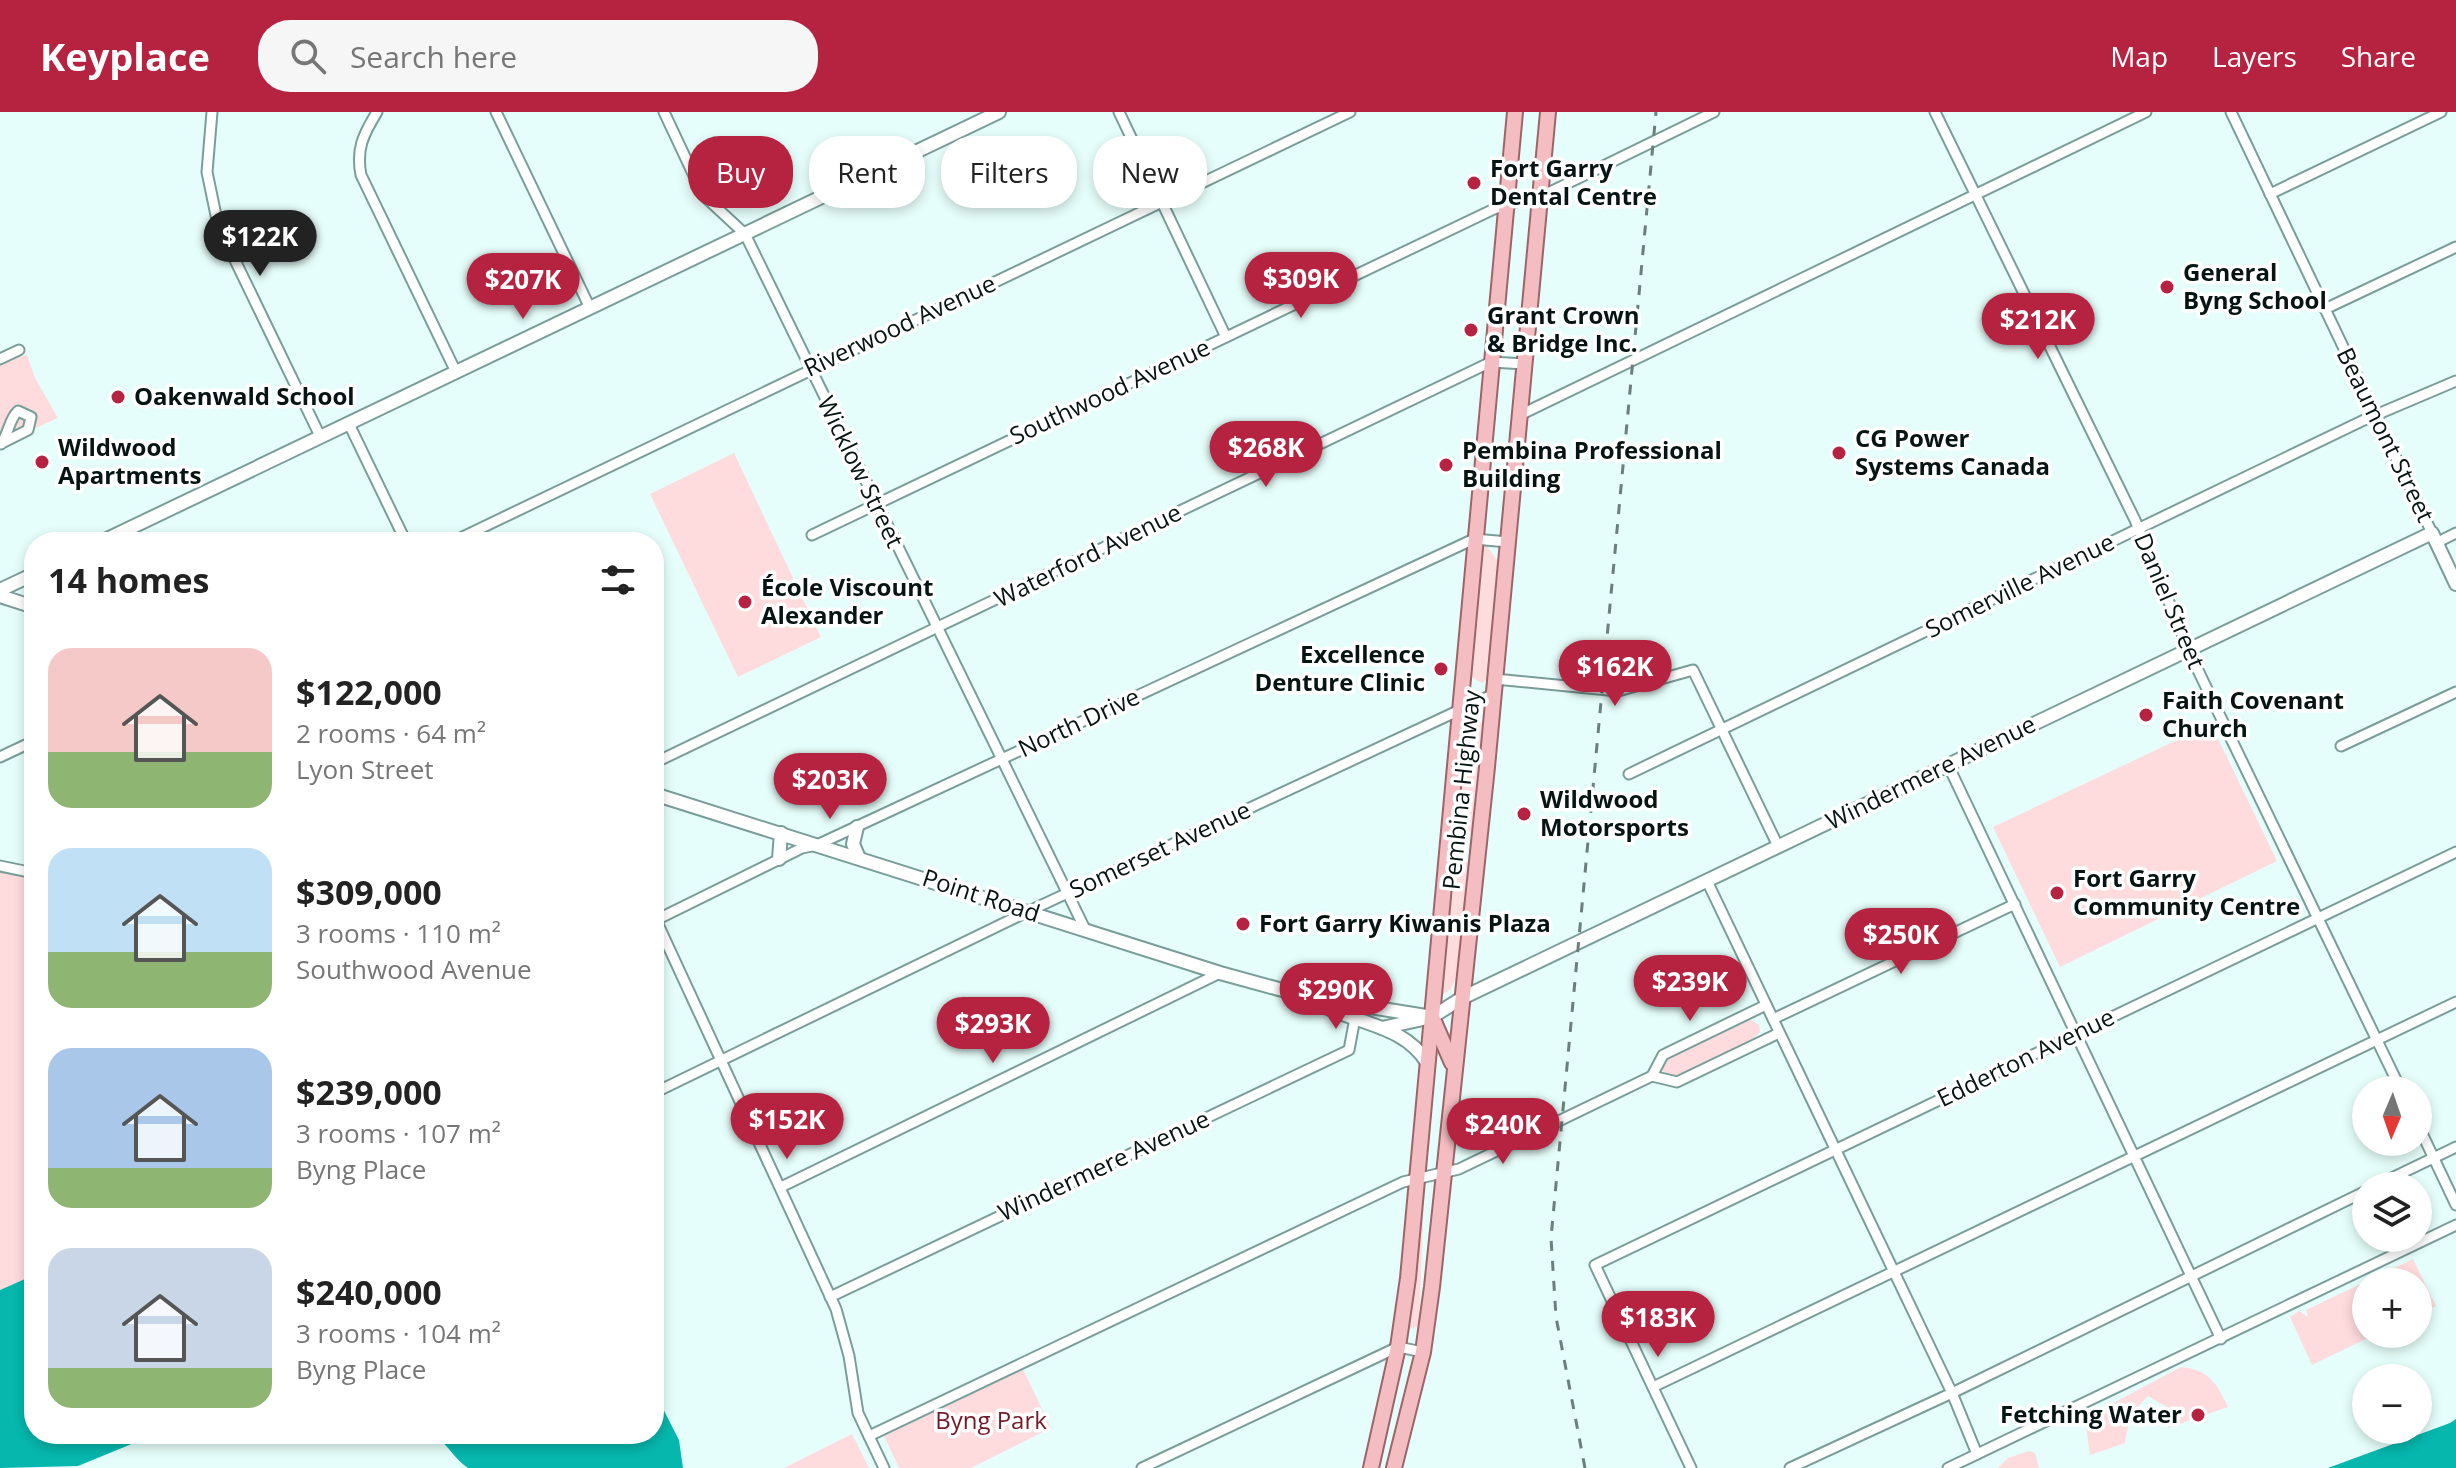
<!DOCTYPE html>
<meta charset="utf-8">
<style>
:root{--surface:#fff;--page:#f6f6f6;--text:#222;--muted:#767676;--accent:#b52341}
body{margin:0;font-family:"Open Sans",sans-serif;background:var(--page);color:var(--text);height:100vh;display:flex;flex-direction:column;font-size:30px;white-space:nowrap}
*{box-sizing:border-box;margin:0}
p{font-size:26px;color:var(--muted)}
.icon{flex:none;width:44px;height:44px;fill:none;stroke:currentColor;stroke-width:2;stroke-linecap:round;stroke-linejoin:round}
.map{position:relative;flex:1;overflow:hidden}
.panel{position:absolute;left:24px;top:420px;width:640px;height:912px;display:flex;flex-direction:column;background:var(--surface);border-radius:32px;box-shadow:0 4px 12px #0003}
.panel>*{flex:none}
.hud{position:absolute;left:688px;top:24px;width:760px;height:72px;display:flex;gap:16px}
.needle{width:52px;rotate:182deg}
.controls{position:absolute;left:2352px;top:964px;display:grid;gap:16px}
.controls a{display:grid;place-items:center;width:80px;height:80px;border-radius:50%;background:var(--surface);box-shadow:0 4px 12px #0003;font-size:40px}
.price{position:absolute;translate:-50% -68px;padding:0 18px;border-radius:28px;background:var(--accent);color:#fff;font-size:26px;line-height:52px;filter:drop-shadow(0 2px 4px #0008)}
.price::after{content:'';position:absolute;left:50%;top:48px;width:24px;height:18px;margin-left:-12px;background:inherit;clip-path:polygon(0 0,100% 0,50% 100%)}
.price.current{background:#222;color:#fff}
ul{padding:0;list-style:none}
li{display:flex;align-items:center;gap:24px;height:200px;padding:0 24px}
li span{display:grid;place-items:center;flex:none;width:224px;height:160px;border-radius:24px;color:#555}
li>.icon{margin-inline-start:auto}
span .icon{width:96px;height:96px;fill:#fffc;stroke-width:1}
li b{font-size:34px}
h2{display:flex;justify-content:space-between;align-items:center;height:96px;padding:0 24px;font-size:34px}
.chip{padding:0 28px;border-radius:32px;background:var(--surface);box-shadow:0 4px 12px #0003;font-size:28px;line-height:72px}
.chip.current{background:var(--accent);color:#fff}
header{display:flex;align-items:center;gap:48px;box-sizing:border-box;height:112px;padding:0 40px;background:var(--accent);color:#fff}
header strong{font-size:38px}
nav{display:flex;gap:44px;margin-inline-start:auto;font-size:28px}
.search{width:560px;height:72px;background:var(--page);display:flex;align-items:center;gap:20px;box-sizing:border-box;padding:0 28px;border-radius:32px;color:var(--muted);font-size:30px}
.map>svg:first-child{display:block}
.green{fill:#fedcdd}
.water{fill:#06b7ad}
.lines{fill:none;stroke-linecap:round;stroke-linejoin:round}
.street-casing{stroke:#799e9a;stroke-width:13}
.secondary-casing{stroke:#799e9a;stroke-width:16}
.primary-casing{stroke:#9c6569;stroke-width:18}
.street{stroke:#fff;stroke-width:9}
.secondary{stroke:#fff;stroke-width:12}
.primary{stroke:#f4bdc1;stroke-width:14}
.rail{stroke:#6c7f7d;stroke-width:3;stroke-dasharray:10 10;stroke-linecap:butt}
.poi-dot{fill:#b52341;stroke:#fff;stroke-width:3}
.labels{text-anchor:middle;stroke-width:7;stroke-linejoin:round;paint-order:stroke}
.poi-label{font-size:24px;font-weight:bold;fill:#061413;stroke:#fff;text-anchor:start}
.street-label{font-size:24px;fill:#061413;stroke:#fff}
.park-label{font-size:24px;fill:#731b2a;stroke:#fff}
</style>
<header>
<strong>Keyplace</strong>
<div class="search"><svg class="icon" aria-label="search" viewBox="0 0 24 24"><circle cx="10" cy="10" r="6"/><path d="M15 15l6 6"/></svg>Search here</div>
<nav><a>Map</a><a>Layers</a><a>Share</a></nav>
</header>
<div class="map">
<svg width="2456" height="1356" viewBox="0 0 2456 1356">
<rect width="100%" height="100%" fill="#e6fefb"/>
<g class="green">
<polygon points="19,238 22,244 27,243 35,266 58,306 0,332 0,247"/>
<polygon points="734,341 821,525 738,565 650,382"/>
<polygon points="1486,433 1498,449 1487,567 1482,571 1473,566 1470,559 1482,435"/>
<polygon points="1471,596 1482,612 1472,719 1462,725 1455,720 1465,601"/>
<polygon points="2211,612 2277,749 2060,855 1993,715"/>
<polygon points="1461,744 1469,752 1458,863 1450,878 1442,883 1452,747"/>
<polygon points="0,754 34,761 34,1163 0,1178"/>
<polygon points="1749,907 1759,913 1760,920 1754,926 1675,964 1662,959 1665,946"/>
<polygon points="1424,1085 1419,1214 1410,1217"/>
<polygon points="2413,1147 2436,1194 2418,1202 2418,1170 2366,1170 2366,1222 2376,1222 2312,1253 2290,1205 2299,1199 2308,1205 2306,1198"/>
<path d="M2181 1255C2208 1257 2217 1271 2228 1295L2168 1316 2165 1294 2148 1284 2130 1303 2125 1331 2090 1343 2085 1306Z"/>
<polygon points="1023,1257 1051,1316 971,1356 899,1356 884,1324"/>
<polygon points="852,1322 869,1356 784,1356"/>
<polygon points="2029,1339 2035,1341 2039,1356 1998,1356 2008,1346"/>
</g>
<g class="water">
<polygon points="34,1163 34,1322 156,1322 78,1354 0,1356 0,1178"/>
<path d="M654 1279 679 1328 683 1356H468C454 1347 446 1329 432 1322H654Z"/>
<polygon points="2456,1307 2456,1356 2328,1356 2450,1311"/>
</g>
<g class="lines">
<defs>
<g id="street">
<polyline points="212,0 207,60 218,113 320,324"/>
<path d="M377 0C363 23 356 37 361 63L456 260"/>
<polyline points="496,0 590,196"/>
<polyline points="664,0 703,83 745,122 1085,817"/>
<polyline points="1119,0 1226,225"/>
<polyline points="1935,0 2135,408 2193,548 2401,978"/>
<polyline points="2231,0 2432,421"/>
<polyline points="2270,82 2441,0"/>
<polyline points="2325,197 2456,135"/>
<polyline points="0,247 19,238"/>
<polyline points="1520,303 2146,0"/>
<polyline points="349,312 406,430"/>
<path d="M0 332 28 318 31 305 18 299C9 307 9 321 1 332"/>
<polyline points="812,423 1494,97 1552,79 1714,0"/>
<polyline points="452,430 1350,0"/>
<polyline points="2436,431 2456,421"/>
<polyline points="1495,567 1618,579 1693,558 1778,734"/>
<polyline points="2341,634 2456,580"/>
<polyline points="0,645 34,629"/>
<polyline points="654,651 1491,250 1525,252"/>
<polyline points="1948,653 2221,1227"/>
<polyline points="1629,662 2364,308 2456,269"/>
<polyline points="0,754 34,761"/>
<polyline points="1707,769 1952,1281 1977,1342"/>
<polyline points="656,808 836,1197 849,1244 858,1301 884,1356"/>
<polyline points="654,809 802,736 817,733 1474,427 1508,430"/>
<polyline points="1773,907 2015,792"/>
<polyline points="1652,964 1663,943 1766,893"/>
<polyline points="654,981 1029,799 1494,582"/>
<polyline points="2418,1013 2456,1093"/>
<polyline points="2375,1074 2456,1035"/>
<polyline points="781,1075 1220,861"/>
<polyline points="830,1185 1349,938 1355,906"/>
<polyline points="1653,1275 2456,890"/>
<polyline points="869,1324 1403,1070 1459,1057 1652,964 1677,970 1779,921"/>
<polyline points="1142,1356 1398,1235 1423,1240"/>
<polyline points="1691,1356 1595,1153 2456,740"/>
<polyline points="1790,1356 1952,1281 2366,1079"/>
<polyline points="1948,1356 2456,1113"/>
</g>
<g id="secondary">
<polyline points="101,430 999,0"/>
<polyline points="0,478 34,462"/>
<polyline points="0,484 34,495"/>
<polyline points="654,656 656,650"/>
<polyline points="654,682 1220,861 1308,885 1432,905"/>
<polyline points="857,715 853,732 859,746"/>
<polyline points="779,747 781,721"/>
<path d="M1314 889C1352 912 1404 911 1428 952"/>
<polyline points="1382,916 1432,905 1462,886 2432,421 2456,472"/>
</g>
<g id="primary">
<polyline points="1432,905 1452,951"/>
<polyline points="1371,1356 1398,1235 1408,1166 1515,0"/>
<polyline points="1394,1356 1423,1240 1432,1175 1487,655 1548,0"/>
</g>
</defs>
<use href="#street" class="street-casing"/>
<use href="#secondary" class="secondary-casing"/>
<use href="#primary" class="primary-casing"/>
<use href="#street" class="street"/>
<use href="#secondary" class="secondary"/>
<use href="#primary" class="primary"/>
<polyline class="rail" points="1585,1356 1556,1205 1551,1126 1656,0"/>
</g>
<g class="poi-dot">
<circle cx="1474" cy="71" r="8"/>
<circle cx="2167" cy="175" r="8"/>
<circle cx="1471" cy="218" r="8"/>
<circle cx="118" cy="285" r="8"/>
<circle cx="1839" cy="341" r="8"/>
<circle cx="42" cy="350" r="8"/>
<circle cx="1446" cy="353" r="8"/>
<circle cx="745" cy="490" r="8"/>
<circle cx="1441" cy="557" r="8"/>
<circle cx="2146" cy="603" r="8"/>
<circle cx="1524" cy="702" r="8"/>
<circle cx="2057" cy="781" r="8"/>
<circle cx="1243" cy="812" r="8"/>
<circle cx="2198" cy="1303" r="8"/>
</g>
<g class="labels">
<g class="poi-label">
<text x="1490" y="65">Fort Garry<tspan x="1490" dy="28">Dental Centre</tspan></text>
<text x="2183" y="169">General<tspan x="2183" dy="28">Byng School</tspan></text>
<text x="1487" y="212">Grant Crown<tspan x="1487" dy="28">&amp; Bridge Inc.</tspan></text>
<text x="134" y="293">Oakenwald School</text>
<text x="1855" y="335">CG Power<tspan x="1855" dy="28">Systems Canada</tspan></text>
<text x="58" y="344">Wildwood<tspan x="58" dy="28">Apartments</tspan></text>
<text x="1462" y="347">Pembina Professional<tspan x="1462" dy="28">Building</tspan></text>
<text x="761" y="484">École Viscount<tspan x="761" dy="28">Alexander</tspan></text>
<text x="1425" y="551" text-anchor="end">Excellence<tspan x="1425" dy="28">Denture Clinic</tspan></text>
<text x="2162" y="597">Faith Covenant<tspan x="2162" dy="28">Church</tspan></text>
<text x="1540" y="696">Wildwood<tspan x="1540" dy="28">Motorsports</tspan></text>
<text x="2073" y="775">Fort Garry<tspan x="2073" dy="28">Community Centre</tspan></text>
<text x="1259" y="820">Fort Garry Kiwanis Plaza</text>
<text x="2182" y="1311" text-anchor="end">Fetching Water</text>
</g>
<g class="street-label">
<text transform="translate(900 214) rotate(-25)" y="8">Riverwood Avenue</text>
<text transform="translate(1110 280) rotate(-25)" y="8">Southwood Avenue</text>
<text transform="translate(2385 323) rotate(64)" y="8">Beaumont Street</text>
<text transform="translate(860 360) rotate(64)" y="8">Wicklow Street</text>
<text transform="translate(1088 444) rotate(-26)" y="8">Waterford Avenue</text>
<text transform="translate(2020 474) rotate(-26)" y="8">Somerville Avenue</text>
<text transform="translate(2169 489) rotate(67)" y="8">Daniel Street</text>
<text transform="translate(1079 611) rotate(-25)" y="8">North Drive</text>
<text transform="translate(1931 661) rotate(-26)" y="8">Windermere Avenue</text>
<text transform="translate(1462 678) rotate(-84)" y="8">Pembina Highway</text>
<text transform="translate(1160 738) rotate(-25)" y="8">Somerset Avenue</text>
<text transform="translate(981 784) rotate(18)" y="8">Point Road</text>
<text transform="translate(2026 946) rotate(-26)" y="8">Edderton Avenue</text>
<text transform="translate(1104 1054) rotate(-25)" y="8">Windermere Avenue</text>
</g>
<g class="park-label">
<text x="991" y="1317">Byng Park</text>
</g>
</g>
</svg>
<div class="controls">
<a><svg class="needle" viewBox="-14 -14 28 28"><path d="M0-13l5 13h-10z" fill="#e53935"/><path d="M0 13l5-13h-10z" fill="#767676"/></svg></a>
<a><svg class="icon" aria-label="layers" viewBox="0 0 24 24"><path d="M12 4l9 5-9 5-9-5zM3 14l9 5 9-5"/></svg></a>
<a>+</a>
<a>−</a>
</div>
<b class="price current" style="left:260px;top:166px">$122K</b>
<b class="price" style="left:1301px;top:208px">$309K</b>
<b class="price" style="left:523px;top:209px">$207K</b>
<b class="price" style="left:2038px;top:249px">$212K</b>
<b class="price" style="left:1266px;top:377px">$268K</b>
<b class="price" style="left:1615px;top:596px">$162K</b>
<b class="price" style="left:830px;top:709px">$203K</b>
<b class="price" style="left:1901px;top:864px">$250K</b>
<b class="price" style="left:1690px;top:911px">$239K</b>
<b class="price" style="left:1336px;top:919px">$290K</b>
<b class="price" style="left:993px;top:953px">$293K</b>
<b class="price" style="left:787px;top:1049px">$152K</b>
<b class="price" style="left:1503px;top:1054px">$240K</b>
<b class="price" style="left:1658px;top:1247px">$183K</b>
<div class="hud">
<a class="chip current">Buy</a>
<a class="chip">Rent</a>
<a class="chip">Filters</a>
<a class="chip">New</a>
</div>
<section class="panel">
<h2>14 homes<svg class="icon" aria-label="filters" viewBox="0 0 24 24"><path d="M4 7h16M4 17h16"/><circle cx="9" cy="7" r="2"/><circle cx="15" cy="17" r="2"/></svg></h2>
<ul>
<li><span style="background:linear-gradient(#f6c9c9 65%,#8fb573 0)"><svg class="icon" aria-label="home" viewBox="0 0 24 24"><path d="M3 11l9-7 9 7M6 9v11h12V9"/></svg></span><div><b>$122,000</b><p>2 rooms · 64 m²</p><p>Lyon Street</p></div></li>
<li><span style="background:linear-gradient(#bfe0f5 65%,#8fb573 0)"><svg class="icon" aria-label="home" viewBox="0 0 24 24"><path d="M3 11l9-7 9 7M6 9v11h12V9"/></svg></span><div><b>$309,000</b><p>3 rooms · 110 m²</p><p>Southwood Avenue</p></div></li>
<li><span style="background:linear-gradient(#a9c7e8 75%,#8fb573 0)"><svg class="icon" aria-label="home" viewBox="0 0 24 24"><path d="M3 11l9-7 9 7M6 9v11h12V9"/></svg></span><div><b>$239,000</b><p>3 rooms · 107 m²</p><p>Byng Place</p></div></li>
<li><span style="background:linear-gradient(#c9d6e8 75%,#8fb573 0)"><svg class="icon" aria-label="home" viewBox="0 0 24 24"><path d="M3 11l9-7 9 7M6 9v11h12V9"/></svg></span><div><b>$240,000</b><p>3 rooms · 104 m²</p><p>Byng Place</p></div></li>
</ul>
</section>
</div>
